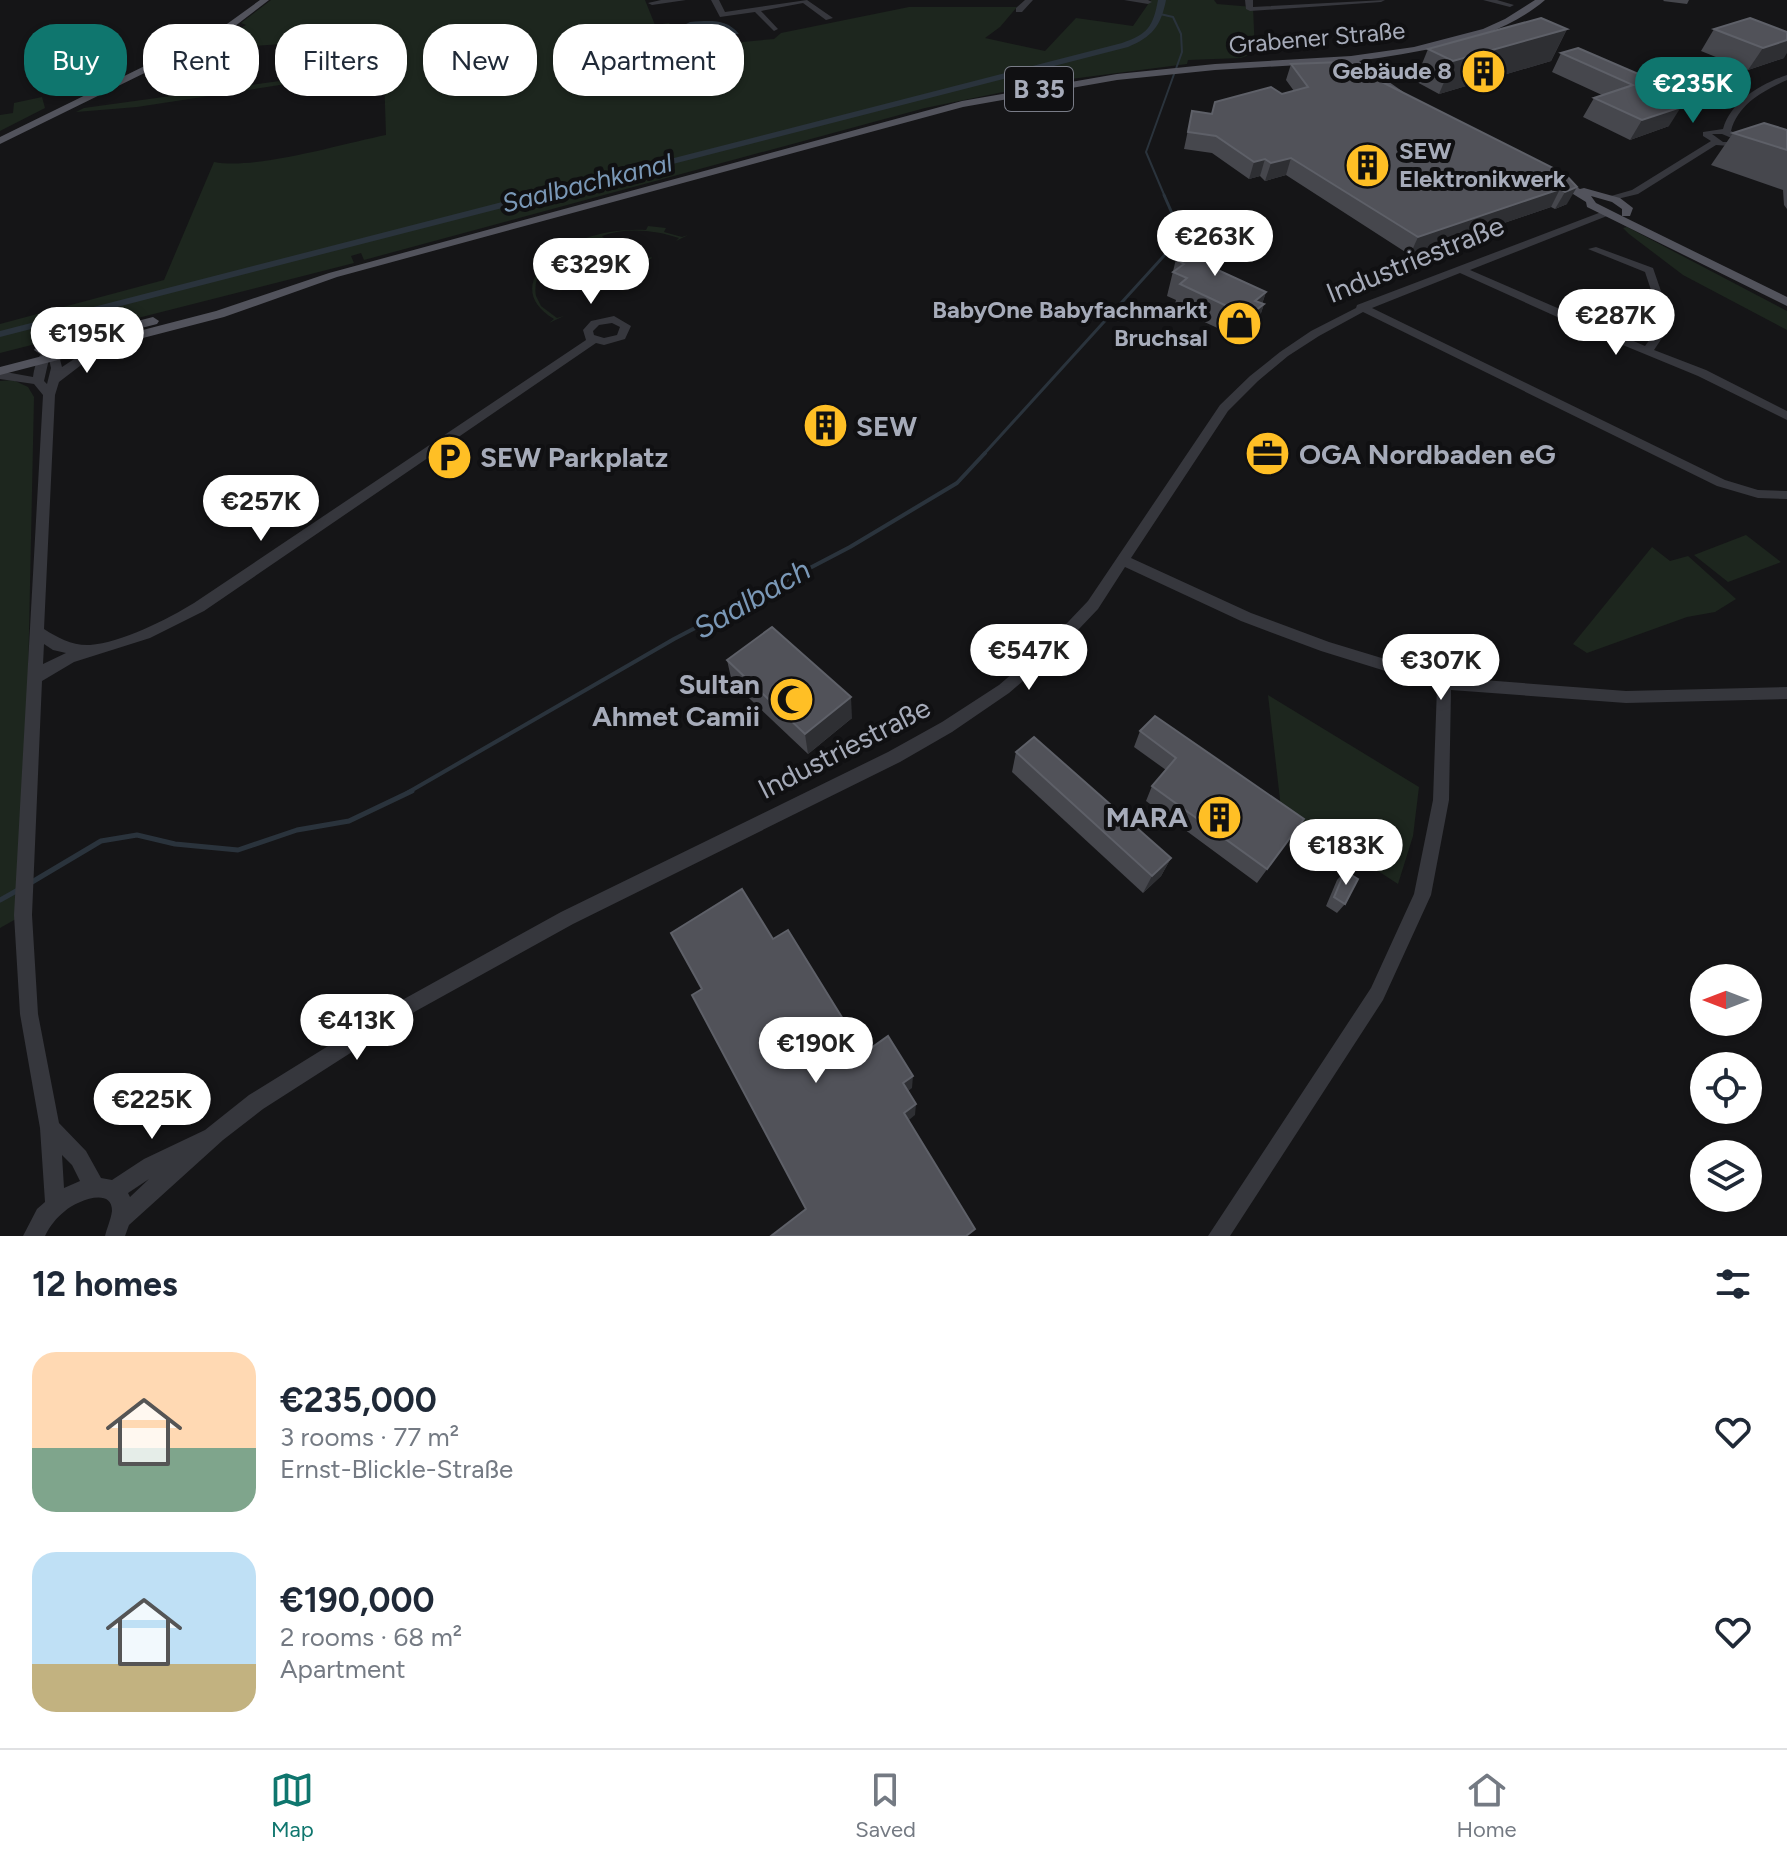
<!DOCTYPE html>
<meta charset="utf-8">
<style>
:root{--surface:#fff;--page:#f2f2f3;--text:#1f2937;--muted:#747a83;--line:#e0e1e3;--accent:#0f766e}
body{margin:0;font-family:Figtree,sans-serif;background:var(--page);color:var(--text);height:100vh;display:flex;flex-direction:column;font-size:30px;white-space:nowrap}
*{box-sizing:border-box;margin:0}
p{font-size:26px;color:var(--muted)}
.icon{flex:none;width:44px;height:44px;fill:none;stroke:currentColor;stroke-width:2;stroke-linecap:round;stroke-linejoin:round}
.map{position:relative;height:1236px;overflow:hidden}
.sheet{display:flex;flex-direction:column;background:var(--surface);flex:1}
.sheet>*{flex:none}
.banner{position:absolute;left:24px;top:24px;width:800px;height:72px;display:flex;gap:16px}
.needle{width:52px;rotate:270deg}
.fabs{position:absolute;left:1690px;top:964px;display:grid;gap:16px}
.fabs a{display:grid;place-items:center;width:72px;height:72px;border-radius:50%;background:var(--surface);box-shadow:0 2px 6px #0004;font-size:40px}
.price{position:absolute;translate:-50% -68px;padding:0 18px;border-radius:28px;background:#fff;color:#222;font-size:26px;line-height:52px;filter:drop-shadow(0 2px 4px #0008)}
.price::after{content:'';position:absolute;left:50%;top:48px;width:24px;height:18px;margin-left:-12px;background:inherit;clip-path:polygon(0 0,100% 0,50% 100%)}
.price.active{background:var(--accent);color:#fff}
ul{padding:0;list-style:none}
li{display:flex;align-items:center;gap:24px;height:200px;padding:0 32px}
li span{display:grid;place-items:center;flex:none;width:224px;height:160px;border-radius:24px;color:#555}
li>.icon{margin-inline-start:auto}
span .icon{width:96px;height:96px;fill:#fffc;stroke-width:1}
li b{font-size:34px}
h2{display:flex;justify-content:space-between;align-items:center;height:96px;padding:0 32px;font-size:34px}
.tag{padding:0 28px;border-radius:32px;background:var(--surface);box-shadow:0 2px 6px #0004;font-size:28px;line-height:72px}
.tag.active{background:var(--accent);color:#fff}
.dock{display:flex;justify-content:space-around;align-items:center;height:112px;border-top:2px solid var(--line);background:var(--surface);font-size:22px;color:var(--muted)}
.dock a{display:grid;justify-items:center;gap:4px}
.dock .active{color:var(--accent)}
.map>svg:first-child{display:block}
.green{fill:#1d261e}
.water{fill:#2a333c}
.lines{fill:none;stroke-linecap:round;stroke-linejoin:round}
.stream-far3{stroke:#2a333c;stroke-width:2}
.stream-far2{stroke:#2a333c;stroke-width:3}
.stream-far1{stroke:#2a333c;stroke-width:4}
.stream{stroke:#2a333c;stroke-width:5}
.canal{fill:#2a333c;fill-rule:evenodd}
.minor{fill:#36373d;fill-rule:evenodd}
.major{fill:#52535c;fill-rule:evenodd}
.wall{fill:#46474d}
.shaded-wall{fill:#2e2f33}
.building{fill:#515259;stroke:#5e6068;stroke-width:2}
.labels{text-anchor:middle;stroke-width:8;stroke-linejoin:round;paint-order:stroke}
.far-street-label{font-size:24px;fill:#a6abb9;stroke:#101012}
.far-poi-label{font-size:24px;font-weight:bold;fill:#a6abb9;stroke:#101012;text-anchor:end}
.shield{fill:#101012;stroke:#797c87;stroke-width:2}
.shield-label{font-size:26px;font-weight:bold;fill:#a6abb9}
.far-water-label{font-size:26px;font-style:italic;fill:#7a98b7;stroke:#101012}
.street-label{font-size:28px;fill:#a6abb9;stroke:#101012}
.poi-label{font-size:28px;font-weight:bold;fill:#a6abb9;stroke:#101012;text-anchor:start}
.water-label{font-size:30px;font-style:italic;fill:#7a98b7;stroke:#101012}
</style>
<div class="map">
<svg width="1787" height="1236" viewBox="0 0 1787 1236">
<rect width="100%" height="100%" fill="#151517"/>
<g class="green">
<path d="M271 0H645L655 25 669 23 687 47 774 39 781 33 909 7H1017L1000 27 985 38 1045 51 1076 18 1133 26 1151 0H1214L1217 4 1253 7 1255 53 1241 58 1188 60 1187 64 1063 80 1059 77 1058 81 925 108 364 260 361 253 351 256 354 263 0 353V324L164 280 214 162C256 170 341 144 386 135L384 74 335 78 351 39 198 50 246 25 241 23Z"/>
<polygon points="309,77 312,80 137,107 76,112 84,108"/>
<polygon points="42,97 45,108 0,131 0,115 13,113 14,103"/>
<path d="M648 226 666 228 664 232 682 237 688 235 676 241 679 238C655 230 626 227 602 236L605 239 597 244 584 245 583 242C558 247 531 269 536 296L541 306 557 318 564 316 549 323 554 319C506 290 547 252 583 239 603 232 624 229 646 230Z"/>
<polygon points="1627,227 1787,311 1787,330 1683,275 1629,234 1623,228"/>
<path d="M651 257 652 258 590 297 595 293 588 287V277C606 246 631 267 651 257Z"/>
<polygon points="13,380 28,387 34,397 23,915 0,928 0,381"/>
<polygon points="1746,535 1781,562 1728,582 1694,555"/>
<polygon points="1652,547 1670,561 1688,556 1736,599 1715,612 1687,617 1587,653 1573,644"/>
<polygon points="1268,695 1419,787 1413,836 1398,884 1281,808"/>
</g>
<path class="water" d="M690 22C709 21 726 18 739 34L699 38 688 31 686 24Z"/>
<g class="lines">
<polyline class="stream-far3" points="1160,14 1173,17 1181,34 1182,52 1146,152 1165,197"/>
<polyline class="stream-far2" points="983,455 1182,236 1164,195"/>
<polyline class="stream-far1" points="407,793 674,639 850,547 957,483 985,453"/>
<g class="stream">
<polyline points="32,882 101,841 137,835 175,844 238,850 297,830 349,821 412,791"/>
<polyline points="0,900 18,890"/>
</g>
<path class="canal" d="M1158 0H1166C1161 26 1152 37 1128 47L0 337V331L1122 43C1148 34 1153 27 1158 0Z"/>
<g class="minor">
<polygon points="661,0 686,0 652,5 648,3"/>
<polygon points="711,0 719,0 725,12 807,0 833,18 826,20 803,3 761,11 778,29 774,31 755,12 720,17"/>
<polygon points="1025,0 1033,0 1022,12 1016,12 1016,8"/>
<polygon points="1124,0 1148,0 1152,2 1148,4"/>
<polygon points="1245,0 1253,0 1253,7 1385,0 1381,2 1250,11 1246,9"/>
<polygon points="1483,0 1497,0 1514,5 1510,7"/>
<path d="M1787 75V80C1763 91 1738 104 1731 131L1741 136 1744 147 1716 145 1638 194 1609 201 1604 198 1632 190 1711 141 1703 136V132L1723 129C1731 101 1761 84 1787 75ZM1712 134H1722L1734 139V142H1723Z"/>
<path d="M1604 211 1609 214 1607 216 1470 270 1645 346 1662 323 1645 272 1588 249 1596 247 1653 268 1672 323 1654 350 1706 370 1787 411V420L1698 376 1584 329 1460 273 1372 308 1725 480 1758 490 1787 491V499L1758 498 1717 486 1363 312 1319 336 1288 356 1258 381 1228 411 1131 558 1251 613 1329 642 1444 677 1626 691 1787 687V699L1626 703 1451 690 1449 800 1431 895 1383 1000 1230 1236H1208L1371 988 1414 894 1433 800 1437 687 1321 651 1241 621 1125 567 1098 609 1059 650 1009 693 952 732 900 762 573 924 416 1011 263 1109 223 1140 129 1225 125 1236H105C107 1228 111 1219 112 1211 112 1186 75 1202 65 1211 56 1218 50 1226 45 1236H23L37 1209 45 1202 40 1128 20 1014 14 915 43 395 34 384 0 379V371L33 377C35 363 39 351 52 345L57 348 62 367 97 344 101 343 106 346 59 382 55 395 44 629C58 638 73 646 90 645 121 643 168 619 194 603L586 340 583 330 591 321 614 316 631 326 625 339 604 345 596 343 204 611 150 638 74 662 42 681 32 915 38 1014 59 1123 86 1151 101 1178 112 1180 144 1159 205 1130 249 1095 404 999 561 912 888 752 942 722 999 685 1049 642 1088 601 1220 405 1250 376 1280 352 1311 331 1356 308 1357 305ZM612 323 620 327 617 335 604 338 594 335 593 331 599 325ZM49 359 51 368 47 384 44 381ZM44 644 53 650 66 653 43 664ZM62 1155 72 1165 80 1181 64 1188ZM149 1179 130 1197 128 1193Z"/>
</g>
<g class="major">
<polygon points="260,0 269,0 226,33 0,144 0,137 220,29"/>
<path d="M1535 0H1545C1495 43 1422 51 1359 61L1402 91 1404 93 1399 96 1349 62 1215 70 1117 80 963 107 337 277 224 317 0 375V367L216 311 329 273 962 101 1117 74 1215 64 1351 56 1414 47 1483 29 1505 19Z"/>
<path d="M1556 176 1580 189 1584 188 1620 198 1633 208 1630 216H1622L1787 297V306L1587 207 1586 202 1552 181 1551 179ZM1591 196 1612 202 1622 209V216L1596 203Z"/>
<polygon points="153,317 159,321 157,324 40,354 34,350 36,347"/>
</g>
</g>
<g class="wall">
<polygon points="1664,0 1689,0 1687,4 1663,1"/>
<polygon points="1750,18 1784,58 1748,70 1701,51 1714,29"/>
<polygon points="1567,29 1551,61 1439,94 1415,81 1428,49"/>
<polygon points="1561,53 1659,97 1669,126 1630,140 1583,117 1594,98 1602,95 1552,72"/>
<polygon points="1291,64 1565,174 1567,204 1555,209 1551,207 1410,255 1286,175 1265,181 1260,176 1249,179 1212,153 1184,149 1192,111 1212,114 1294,91 1286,80"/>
<polygon points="1787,130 1787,209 1784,205 1783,190 1711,165 1733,133"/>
<polygon points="1176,259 1219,270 1266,292 1262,304 1264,304 1256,328 1244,337 1227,329 1224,331 1174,308 1176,300 1167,296"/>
<polygon points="727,660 852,718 808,754 732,682"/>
<polygon points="1140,731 1304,819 1257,883 1146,801 1152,786 1166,770 1134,747"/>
<polygon points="1016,752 1171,858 1161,876 1143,893 1012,772"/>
<polygon points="1345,871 1345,904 1337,913 1326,906 1337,880"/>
</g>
<g class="shaded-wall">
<polygon points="1567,29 1551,61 1439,94 1453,61"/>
<polygon points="1787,40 1787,53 1784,58 1748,70 1763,48"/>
<polygon points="1681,107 1669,126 1630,140 1642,120"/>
<polygon points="1291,158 1286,175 1265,181 1271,163"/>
<polygon points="1265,159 1260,176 1249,179 1254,162"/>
<polygon points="1577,187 1567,204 1555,209 1565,192"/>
<polygon points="1560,189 1551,207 1410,255 1418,237"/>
<polygon points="1224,251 1218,274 1209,266"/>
<polygon points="1266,292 1261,307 1264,304 1256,328 1244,337 1255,301"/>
<polygon points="1234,305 1227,329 1224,331 1231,308"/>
<polygon points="851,697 852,718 808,754 805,734"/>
<polygon points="1171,858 1161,876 1143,893 1152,876"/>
<polygon points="913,1076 912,1088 903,1095 903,1083"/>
<polygon points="916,1104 915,1115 904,1124 904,1113"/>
</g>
<g class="building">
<polygon points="1541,18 1567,29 1453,61 1428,49"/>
<polygon points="1750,18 1787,32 1787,40 1763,48 1714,29"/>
<polygon points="1578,48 1664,85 1659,97 1681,107 1642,120 1594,98 1633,85 1561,53"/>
<polygon points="1342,62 1565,174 1577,187 1565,192 1560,189 1418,237 1291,158 1271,163 1265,159 1254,162 1216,136 1188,132 1192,111 1212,114 1215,102 1271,87 1282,94 1308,87 1291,64"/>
<polygon points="1764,123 1787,130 1787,150 1733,133"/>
<polygon points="1194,238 1224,251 1209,266 1266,292 1255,301 1264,304 1252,313 1234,305 1231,308 1180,284 1187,278 1173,272 1184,264 1176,259"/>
<polygon points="772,627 851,697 805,734 727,660"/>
<polygon points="1155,716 1304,819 1267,869 1152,786 1176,758 1140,731"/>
<polygon points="1034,737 1171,858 1152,876 1016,752"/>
<polygon points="1345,871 1358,879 1345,904 1334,897"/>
<polygon points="742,889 773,939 788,930 864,1053 888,1036 913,1076 903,1083 916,1104 904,1113 975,1229 966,1236 771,1236 806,1209 692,995 702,989 671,933"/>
</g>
<defs>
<symbol id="building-disc" viewBox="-11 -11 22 22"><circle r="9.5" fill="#ffbf25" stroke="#101012"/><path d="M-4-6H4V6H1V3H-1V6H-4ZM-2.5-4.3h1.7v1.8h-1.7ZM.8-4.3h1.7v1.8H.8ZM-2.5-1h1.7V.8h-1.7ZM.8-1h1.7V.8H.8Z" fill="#111"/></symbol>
<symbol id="shop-disc" viewBox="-11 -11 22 22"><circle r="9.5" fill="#ffbf25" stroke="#101012"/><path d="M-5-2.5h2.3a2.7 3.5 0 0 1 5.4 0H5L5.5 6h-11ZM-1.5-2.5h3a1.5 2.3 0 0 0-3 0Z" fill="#111"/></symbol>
<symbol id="office-disc" viewBox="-11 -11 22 22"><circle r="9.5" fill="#ffbf25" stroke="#101012"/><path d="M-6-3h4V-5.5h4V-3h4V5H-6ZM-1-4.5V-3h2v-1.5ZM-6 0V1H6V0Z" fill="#111"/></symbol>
<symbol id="parking-disc" viewBox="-11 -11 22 22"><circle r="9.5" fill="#ffbf25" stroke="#101012"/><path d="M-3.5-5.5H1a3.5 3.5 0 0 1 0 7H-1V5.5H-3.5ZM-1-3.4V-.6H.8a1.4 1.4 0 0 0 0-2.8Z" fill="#111"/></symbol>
<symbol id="mosque-disc" viewBox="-11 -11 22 22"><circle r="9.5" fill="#ffbf25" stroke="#101012"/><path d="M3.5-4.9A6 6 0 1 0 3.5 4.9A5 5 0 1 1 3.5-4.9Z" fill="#111"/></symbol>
</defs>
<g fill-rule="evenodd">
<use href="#building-disc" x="1458" y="46" width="51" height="51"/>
<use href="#building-disc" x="1342" y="140" width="51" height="51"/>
<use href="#shop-disc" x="1214" y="298" width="51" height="51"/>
<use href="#building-disc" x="800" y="400" width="51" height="51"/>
<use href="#office-disc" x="1242" y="428" width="51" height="51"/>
<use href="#parking-disc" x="424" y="432" width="51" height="51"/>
<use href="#mosque-disc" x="766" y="674" width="51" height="51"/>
<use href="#building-disc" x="1194" y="792" width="51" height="51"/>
</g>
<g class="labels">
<g class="far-street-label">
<text transform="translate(1317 38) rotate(-5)" y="8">Grabener Straße</text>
</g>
<g class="far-poi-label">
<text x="1452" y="79">Gebäude 8</text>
<text x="1399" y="159" text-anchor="start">SEW<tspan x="1399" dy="28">Elektronikwerk</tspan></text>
<text x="1208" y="318">BabyOne Babyfachmarkt<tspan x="1208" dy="28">Bruchsal</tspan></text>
</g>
<rect class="shield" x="1005" y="67" width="68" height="44" rx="6"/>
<g class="shield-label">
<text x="1039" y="98">B 35</text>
</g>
<g class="far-water-label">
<text transform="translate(587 183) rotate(-14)" y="9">Saalbachkanal</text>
</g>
<g class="street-label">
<text transform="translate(1415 259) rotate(-22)" y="10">Industriestraße</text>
<text transform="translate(844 748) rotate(-27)" y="10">Industriestraße</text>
</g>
<g class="poi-label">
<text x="856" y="436">SEW</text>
<text x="1299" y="464">OGA Nordbaden eG</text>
<text x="480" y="467">SEW Parkplatz</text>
<text x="760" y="694" text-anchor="end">Sultan<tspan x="760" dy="32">Ahmet Camii</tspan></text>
<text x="1188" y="827" text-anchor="end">MARA</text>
</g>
<g class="water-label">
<text transform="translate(752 599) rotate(-30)" y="10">Saalbach</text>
</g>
</g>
</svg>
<div class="fabs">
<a><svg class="needle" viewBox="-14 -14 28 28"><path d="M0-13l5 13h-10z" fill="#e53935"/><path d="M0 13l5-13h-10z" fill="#747a83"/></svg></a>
<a><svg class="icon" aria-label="locate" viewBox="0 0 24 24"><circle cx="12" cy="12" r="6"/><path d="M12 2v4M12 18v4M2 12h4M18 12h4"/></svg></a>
<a><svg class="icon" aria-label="layers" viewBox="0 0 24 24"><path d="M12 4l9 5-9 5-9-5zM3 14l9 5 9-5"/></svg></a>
</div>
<b class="price active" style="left:1693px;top:125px">€235K</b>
<b class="price" style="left:1215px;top:278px">€263K</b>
<b class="price" style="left:591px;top:306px">€329K</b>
<b class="price" style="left:1616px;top:357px">€287K</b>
<b class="price" style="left:87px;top:375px">€195K</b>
<b class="price" style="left:261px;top:543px">€257K</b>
<b class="price" style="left:1029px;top:692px">€547K</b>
<b class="price" style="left:1441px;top:702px">€307K</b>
<b class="price" style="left:1346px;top:887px">€183K</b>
<b class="price" style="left:357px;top:1062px">€413K</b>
<b class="price" style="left:816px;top:1085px">€190K</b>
<b class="price" style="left:152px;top:1141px">€225K</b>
<div class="banner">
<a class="tag active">Buy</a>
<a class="tag">Rent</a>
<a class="tag">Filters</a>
<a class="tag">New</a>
<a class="tag">Apartment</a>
</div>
</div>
<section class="sheet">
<h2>12 homes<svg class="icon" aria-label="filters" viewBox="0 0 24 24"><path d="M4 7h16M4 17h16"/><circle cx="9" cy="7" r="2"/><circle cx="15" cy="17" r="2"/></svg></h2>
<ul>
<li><span style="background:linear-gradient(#ffd9b3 60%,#7fa58c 0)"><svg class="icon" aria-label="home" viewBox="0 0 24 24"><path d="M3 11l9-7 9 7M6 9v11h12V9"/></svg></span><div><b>€235,000</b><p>3 rooms · 77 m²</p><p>Ernst-Blickle-Straße</p></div><svg class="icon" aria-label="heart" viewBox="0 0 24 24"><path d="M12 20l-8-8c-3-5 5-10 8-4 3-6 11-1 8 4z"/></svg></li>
<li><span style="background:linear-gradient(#bfe0f5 70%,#c2b280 0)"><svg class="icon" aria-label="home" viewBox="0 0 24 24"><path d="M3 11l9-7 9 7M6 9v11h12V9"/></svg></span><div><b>€190,000</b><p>2 rooms · 68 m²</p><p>Apartment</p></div><svg class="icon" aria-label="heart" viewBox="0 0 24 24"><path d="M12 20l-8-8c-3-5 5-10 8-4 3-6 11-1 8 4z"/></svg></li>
</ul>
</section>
<nav class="dock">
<a class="active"><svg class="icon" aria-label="map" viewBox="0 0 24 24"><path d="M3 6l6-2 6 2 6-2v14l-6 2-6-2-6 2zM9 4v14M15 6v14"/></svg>Map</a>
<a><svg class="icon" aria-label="saved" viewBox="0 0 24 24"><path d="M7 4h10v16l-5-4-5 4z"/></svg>Saved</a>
<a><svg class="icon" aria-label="home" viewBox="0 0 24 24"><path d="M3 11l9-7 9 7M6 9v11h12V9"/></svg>Home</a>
</nav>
